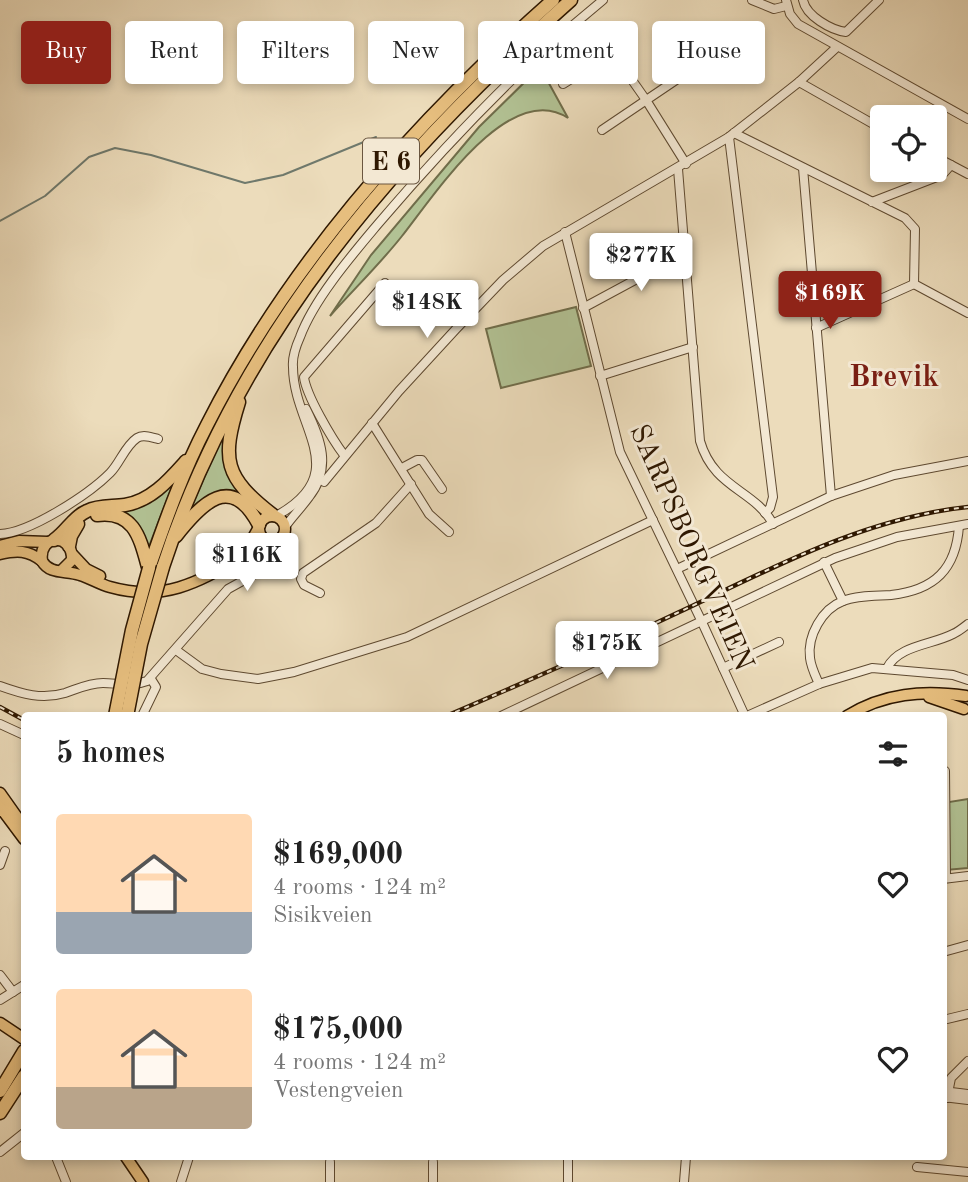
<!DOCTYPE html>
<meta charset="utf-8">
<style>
:root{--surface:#fff;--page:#f6f6f6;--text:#222;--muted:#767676;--accent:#8f2418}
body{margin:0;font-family:"Old Standard TT",serif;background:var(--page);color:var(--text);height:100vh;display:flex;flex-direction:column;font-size:26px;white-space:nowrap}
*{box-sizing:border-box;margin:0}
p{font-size:23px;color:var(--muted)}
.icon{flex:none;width:38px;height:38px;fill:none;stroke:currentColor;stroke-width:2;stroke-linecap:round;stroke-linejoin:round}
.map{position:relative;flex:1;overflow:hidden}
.details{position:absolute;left:21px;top:712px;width:926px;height:448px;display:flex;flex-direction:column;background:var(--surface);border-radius:7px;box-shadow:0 4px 10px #0003}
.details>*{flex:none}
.banner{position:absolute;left:21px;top:21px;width:928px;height:63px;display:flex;gap:14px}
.controls{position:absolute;left:870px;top:105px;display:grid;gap:14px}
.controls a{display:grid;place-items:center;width:77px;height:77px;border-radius:7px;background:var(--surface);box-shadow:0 4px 10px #0003;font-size:35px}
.price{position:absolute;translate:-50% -60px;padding:0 16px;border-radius:7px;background:#fff;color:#222;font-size:23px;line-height:46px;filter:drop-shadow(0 2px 4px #0008)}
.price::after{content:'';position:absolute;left:50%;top:42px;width:21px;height:16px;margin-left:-10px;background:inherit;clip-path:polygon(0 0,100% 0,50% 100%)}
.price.active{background:var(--accent);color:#fff}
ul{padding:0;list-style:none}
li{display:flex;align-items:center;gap:21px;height:175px;padding:0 35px}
li span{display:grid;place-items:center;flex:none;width:196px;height:140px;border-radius:7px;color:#555}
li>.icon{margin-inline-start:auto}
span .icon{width:84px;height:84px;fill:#fffc;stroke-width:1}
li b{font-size:30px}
h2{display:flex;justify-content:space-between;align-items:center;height:84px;padding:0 35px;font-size:30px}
.tag{padding:0 24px;border-radius:7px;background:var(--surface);box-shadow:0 4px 10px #0003;font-size:24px;line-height:63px}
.tag.active{background:var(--accent);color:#fff}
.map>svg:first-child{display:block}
.green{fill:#b2c294;stroke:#706d4a;stroke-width:2}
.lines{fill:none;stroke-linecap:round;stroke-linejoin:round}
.stream{stroke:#6f796c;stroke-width:2}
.minor-casing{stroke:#5e4930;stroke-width:10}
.major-casing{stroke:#2f1801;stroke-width:13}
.highway-casing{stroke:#2f1801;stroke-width:15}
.minor{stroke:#f3e8d3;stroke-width:8}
.major{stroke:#e6be7e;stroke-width:10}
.highway{stroke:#e6be7e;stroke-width:12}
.rail-casing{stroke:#2f1801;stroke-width:4.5}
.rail{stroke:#f3e8d3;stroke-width:2;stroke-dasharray:5;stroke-linecap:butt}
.highway-bridge-casing{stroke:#2f1801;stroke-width:15;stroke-linecap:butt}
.highway-bridge{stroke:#e6be7e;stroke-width:12}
.labels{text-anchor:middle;stroke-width:6;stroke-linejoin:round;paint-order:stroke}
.shield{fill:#f3e8d3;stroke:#6a5640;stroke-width:2}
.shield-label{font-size:26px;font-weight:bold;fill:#2f1801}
.street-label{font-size:28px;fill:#2f1801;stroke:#f3e8d3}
.neighbourhood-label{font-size:30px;font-weight:bold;fill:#7a1f14;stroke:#f3e8d3}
</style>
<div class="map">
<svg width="968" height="1182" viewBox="0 0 968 1182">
<rect width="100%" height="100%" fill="#ecdcbb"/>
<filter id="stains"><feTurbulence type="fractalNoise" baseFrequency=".00286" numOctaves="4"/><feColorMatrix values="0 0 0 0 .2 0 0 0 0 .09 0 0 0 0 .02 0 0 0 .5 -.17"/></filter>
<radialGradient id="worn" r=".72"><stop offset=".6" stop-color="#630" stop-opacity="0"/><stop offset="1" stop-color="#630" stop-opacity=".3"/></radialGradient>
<g class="green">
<path d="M540 67 568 118C509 79 433 197 402 236 380 264 354 289 330 316L371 255 479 127Z"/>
<polygon points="576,307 591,366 501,388 486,329"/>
<polygon points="229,421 224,441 245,496 232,493 185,521"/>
<polygon points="175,479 148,549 117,509"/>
<polygon points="968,799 968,868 946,870 949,802"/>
</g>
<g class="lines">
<polyline class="stream" points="0,221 45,196 89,157 115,148 151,155 245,183 283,175 376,137"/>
<defs>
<g id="minor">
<polyline points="752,0 774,9 786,6"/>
<polyline points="786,0 790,14 798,24 968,119"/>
<path d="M803 0C806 16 831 30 846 32L879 0"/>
<polyline points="799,82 882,129"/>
<polyline points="563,84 613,53 646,100 686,164"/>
<polyline points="602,130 741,36"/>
<polyline points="734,133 905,218 915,229 914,284 968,313"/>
<polyline points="729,137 773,497 770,508 765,513"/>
<polyline points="934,156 968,174"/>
<polyline points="803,168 831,496"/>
<path d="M678 169 700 441C714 489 754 489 773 524"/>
<polyline points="872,202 942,175 951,165"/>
<polyline points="565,232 620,452 701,620 745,716"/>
<polyline points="583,308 685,253"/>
<polyline points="816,328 914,284"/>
<polyline points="600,376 693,347"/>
<polyline points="372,423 429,514 449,532"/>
<path d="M344 455C332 439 306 395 304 377L385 283"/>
<polyline points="402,468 417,460 422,460 442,489"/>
<polyline points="324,482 399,391 456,329 503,280 543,246 729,137 799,82 837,47"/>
<path d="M276 516C355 473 293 427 293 367 292 357 296 346 300 337 314 299 352 255 378 224 424 170 472 118 523 69 548 45 576 23 603 0"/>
<path d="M285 527C292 517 301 508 309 497 332 468 321 439 306 409"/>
<path d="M0 534C30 533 89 494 110 473 120 463 125 446 137 438 143 434 151 437 158 439"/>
<polyline points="824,562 843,601"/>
<polyline points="677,569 831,496 894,475 968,461"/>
<polyline points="320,593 304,585 301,579 303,573 376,523 411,484"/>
<polyline points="176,650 202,669 221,674 258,679 294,672 407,637 653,520"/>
<polyline points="723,668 779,642"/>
<path d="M887 668C899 645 932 645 953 634 958 632 963 628 968 624"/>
<path d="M819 684C815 675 811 667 810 658 807 636 822 609 843 601 858 595 876 596 891 595 935 590 956 569 959 526"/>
<path d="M0 686C22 694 42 700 65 693 77 689 89 683 103 683 117 683 132 687 147 681L228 589 275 563 280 558 281 549 275 541"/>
<polyline points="142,716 156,687 151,679"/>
<polyline points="501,716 835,558 897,537 968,524"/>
<polyline points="747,716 819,684 872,668 953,675 968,680"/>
<polyline points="0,724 24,735"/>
<polyline points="945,771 946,878"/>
<polyline points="0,865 5,851"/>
<polyline points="943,879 968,876"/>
<polyline points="943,952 968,945"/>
<polyline points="0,975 13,992"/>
<polyline points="0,1000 24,985"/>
<polyline points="943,1020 968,1014"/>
<polyline points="943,1091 968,1094"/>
<polyline points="943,1097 968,1100"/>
<polyline points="947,1098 951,1078 968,1061"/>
<polyline points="0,1152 24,1133"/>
<polyline points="56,1157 66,1182"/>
<polyline points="917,1167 968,1172"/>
<polyline points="181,1182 189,1157"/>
<polyline points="330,1182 330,1162"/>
<polyline points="433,1182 433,1162"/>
<polyline points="568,1182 568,1157"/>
<polyline points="684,1182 686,1157"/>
</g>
<g id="major">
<circle cx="272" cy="529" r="13"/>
<polyline points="0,546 19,541 47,542"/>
<path d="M0 554C17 550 28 550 42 561"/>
<polyline points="72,554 86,569 100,576"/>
<polyline points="225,560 253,538 258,529"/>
<path d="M62 570 72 560C73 532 38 534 42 561 50 575 66 570 80 575 90 578 99 584 110 587 177 606 214 570 269 542"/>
<polyline points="929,697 964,709"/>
<path d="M847 716C884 693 923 690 966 696"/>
<polyline points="0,793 24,827"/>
<polyline points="0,807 24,839"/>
<polyline points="0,1023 24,1039"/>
<polyline points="126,1157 143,1182"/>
</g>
<g id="highway">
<path d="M239 402C221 460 224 477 273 515"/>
<path d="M97 515C134 510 140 538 148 567"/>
<path d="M176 536C202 503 231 472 259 525"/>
<path d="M54 540C67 531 73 517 87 511 99 505 112 507 125 505 151 501 169 480 186 461"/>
<polyline points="69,546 71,536 78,524"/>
<path d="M163 567C237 339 394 156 571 0"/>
<path d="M149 568C166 519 183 471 207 425 290 261 416 121 553 0"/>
<polyline points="0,1091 24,1051"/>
<polyline points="0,1113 24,1076"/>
</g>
</defs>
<use href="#minor" class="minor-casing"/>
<use href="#major" class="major-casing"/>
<use href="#highway" class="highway-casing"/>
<use href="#minor" class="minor"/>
<use href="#major" class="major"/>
<use href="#highway" class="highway"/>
<defs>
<g id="rail">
<polyline points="0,707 24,720"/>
<path d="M446 716C523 683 599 650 675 614 769 570 863 518 968 507"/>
</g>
</defs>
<use href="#rail" class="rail-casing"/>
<use href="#rail" class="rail"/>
<defs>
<g id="highway-bridge">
<polyline points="115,716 132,630 149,568"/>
<polyline points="127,716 141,644 163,567"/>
</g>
</defs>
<use href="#highway-bridge" class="highway-bridge-casing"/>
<use href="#highway-bridge" class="highway-bridge"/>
</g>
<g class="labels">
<rect class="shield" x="363" y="138.5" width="56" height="45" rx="5"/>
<g class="shield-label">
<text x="391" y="170">E 6</text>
</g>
<g class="street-label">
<text transform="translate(693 547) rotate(66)" y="10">SARPSBORGVEIEN</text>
</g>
<g class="neighbourhood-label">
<text x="894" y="386">Brevik</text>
</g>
</g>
<rect width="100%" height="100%" filter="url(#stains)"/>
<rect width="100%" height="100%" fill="url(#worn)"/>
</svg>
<div class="controls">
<a><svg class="icon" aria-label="locate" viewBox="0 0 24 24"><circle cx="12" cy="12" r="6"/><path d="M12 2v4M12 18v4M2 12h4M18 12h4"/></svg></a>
</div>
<b class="price" style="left:641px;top:293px">$277K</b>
<b class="price active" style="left:830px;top:331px">$169K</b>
<b class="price" style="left:427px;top:340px">$148K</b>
<b class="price" style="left:247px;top:593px">$116K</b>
<b class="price" style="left:607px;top:681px">$175K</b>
<div class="banner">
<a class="tag active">Buy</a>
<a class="tag">Rent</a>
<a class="tag">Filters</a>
<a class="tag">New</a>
<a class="tag">Apartment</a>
<a class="tag">House</a>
</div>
<section class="details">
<h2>5 homes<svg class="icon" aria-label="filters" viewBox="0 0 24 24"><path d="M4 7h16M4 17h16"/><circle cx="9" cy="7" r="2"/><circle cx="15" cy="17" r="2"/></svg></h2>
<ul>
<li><span style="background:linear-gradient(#ffd9b3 70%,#9aa5b1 0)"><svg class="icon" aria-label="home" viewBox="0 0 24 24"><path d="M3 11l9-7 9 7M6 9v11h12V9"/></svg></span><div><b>$169,000</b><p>4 rooms · 124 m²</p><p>Sisikveien</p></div><svg class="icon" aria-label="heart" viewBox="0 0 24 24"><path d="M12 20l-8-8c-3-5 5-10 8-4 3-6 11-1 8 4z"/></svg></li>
<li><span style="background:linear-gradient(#ffd9b3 70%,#b9a48a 0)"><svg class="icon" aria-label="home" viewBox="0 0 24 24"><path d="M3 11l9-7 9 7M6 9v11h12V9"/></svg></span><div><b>$175,000</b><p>4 rooms · 124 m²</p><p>Vestengveien</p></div><svg class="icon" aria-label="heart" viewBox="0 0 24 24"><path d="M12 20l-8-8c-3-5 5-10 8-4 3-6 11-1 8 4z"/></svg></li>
</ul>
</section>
</div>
